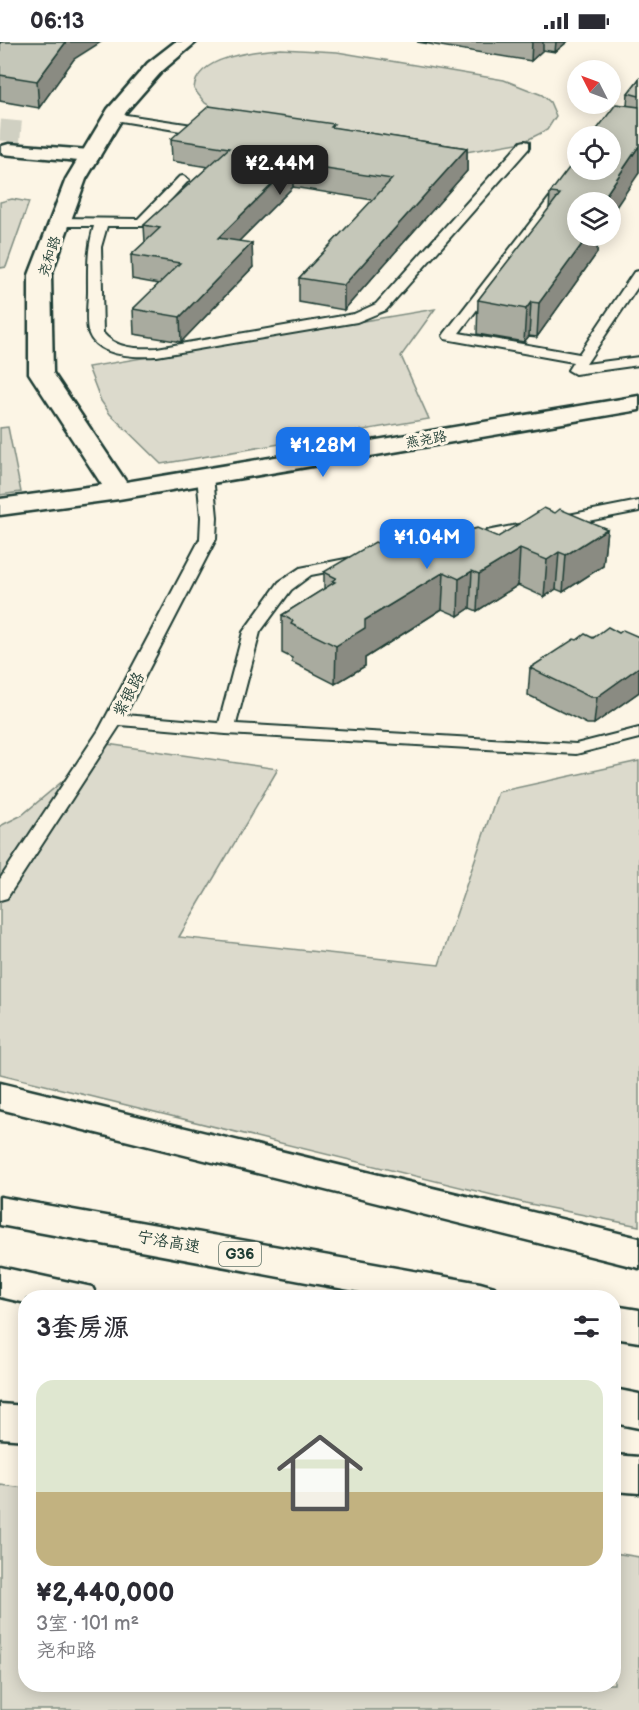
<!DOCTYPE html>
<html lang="zh">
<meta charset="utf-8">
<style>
:root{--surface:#fff;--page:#f7f7f7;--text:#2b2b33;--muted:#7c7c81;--line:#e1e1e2;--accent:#1a73e8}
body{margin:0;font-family:"Balsamiq Sans","LXGW WenKai TC",sans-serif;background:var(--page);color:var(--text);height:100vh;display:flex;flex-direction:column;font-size:22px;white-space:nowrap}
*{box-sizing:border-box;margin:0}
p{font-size:20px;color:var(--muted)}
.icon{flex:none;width:33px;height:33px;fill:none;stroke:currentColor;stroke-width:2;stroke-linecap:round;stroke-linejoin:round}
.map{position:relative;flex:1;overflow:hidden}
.details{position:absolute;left:18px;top:1248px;width:603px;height:402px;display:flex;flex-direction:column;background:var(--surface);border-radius:24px;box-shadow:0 3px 15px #0003}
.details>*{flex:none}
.needle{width:39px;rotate:312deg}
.fabs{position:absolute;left:567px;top:18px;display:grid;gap:12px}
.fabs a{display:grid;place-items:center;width:54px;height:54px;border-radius:50%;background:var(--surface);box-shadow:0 3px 15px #0003;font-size:30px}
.price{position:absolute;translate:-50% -51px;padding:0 14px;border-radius:12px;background:var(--accent);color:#fff;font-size:20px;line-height:39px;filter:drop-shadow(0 2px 3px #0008)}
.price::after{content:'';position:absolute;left:50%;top:36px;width:18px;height:14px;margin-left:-9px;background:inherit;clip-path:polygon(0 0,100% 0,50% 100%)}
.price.active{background:#222;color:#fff}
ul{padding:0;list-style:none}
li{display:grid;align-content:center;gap:12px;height:318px;padding:0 18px}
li+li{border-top:2px solid var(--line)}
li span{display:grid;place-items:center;height:186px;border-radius:18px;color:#555}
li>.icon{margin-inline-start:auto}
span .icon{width:108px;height:108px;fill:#fffc;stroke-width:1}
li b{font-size:26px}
h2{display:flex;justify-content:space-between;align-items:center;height:72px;padding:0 18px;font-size:26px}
.status{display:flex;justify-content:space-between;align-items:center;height:42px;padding:0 30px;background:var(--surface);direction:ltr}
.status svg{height:16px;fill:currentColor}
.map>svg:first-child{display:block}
.green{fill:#dcdacc;stroke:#7e8c80;stroke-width:1.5}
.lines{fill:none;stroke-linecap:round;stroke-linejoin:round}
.street-tunnel{stroke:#d0d0c2;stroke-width:21;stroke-dasharray:21 10;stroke-linecap:butt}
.lane-casing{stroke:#1f3d34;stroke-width:4}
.street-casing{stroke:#1f3d34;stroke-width:5}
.secondary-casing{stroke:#1f3d34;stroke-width:5}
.highway-casing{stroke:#1f3d34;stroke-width:5}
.lane{fill:#fcf5e5;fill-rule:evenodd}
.street{fill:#fcf5e5;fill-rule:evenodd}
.secondary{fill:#fcf5e5;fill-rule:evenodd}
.highway{fill:#fcf5e5;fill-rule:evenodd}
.wall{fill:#a9ab9f;stroke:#1f3d34;stroke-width:1.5}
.shaded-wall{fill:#8a8b82;stroke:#1f3d34;stroke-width:1.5}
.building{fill:#c5c7b9;stroke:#1f3d34;stroke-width:1.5}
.labels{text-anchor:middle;stroke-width:6;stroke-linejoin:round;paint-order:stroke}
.far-street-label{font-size:14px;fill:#1f3d34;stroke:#fcf5e5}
.shield{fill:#fcf5e5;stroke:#617469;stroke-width:1.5}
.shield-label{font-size:15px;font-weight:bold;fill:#1f3d34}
.street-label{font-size:16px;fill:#1f3d34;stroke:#fcf5e5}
</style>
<div class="status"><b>06:13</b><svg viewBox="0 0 49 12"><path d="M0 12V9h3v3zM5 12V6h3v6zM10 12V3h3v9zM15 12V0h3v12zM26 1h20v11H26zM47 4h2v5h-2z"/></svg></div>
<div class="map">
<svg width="639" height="1668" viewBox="0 0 639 1668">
<rect width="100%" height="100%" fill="#fcf5e5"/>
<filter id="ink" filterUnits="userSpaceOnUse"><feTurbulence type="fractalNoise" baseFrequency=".0167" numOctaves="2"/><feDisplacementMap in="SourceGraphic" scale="12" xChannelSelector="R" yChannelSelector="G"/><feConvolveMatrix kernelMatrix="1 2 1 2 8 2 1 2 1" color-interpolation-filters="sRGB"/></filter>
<g filter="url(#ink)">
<g class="green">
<path d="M281 7 337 10 504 38 542 53 550 60 556 74 547 88 523 100 466 110 215 67 205 61 194 47C196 14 255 9 281 7Z"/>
<polygon points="12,157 29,160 6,225 0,226 0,160"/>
<polygon points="435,267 401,314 429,377 161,422 110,372 101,359 88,325"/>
<polygon points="8,385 21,450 0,453 0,386"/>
<polygon points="107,702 278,727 179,895 439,923 498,750 639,719 639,1184 525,1161 0,1032 0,784 22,773"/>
<polygon points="0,1443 25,1446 26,1642 614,1642 614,1511 639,1515 639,1668 0,1668"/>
</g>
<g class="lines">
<polyline class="street-tunnel" points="0,88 22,90"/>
<defs>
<g id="lane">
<polygon points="113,71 199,84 205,88 199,92 109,77 107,75"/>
<path d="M525 99 529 100V106L386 268 357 280 157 314C137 315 98 315 89 292 85 281 88 261 88 249 88 225 87 208 94 184H60L54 180 60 176 138 177 179 135 183 134 189 138 146 184H107L101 205 103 291C116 307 137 307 157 306L354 272 376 262 521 100Z"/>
<polygon points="578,123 578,128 584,128 582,130 459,291 579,312 634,230 639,229 639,243 586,322 639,315 639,323 575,332 568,328 573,320 445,297 443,294 445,291 574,124"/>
<polygon points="205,429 213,434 217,475 216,497 125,673 219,681 243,590 279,540 300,526 639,459 639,469 311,533 291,548 260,590 236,682 576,702 639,686 639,696 576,712 226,692 120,683 7,856 0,858 0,837 99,688 200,497 201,475 197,434"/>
</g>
<polygon id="street" points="9,102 90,108 97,110 100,114 97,118 90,120 2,112 2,104"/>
<polygon id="secondary" points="175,0 196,0 162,29 126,70 86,137 51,233 53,331 126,440 639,354 639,368 119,457 0,473 0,457 102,443 29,331 29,233 66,137 108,67 148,21"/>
<g id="highway">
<polygon points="0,1041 639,1196 639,1226 0,1067"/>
<polygon points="0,1155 480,1241 494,1245 500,1256 393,1256 0,1183"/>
<polygon points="0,1225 92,1245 98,1256 26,1256 26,1261 0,1255"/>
<polygon points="614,1264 639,1268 639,1300 614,1296"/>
<polygon points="614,1347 639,1352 639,1386 614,1381"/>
<polygon points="0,1362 26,1364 26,1398 0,1396"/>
<polygon points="614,1413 639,1415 639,1451 614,1449"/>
</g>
</defs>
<use href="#lane" class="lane-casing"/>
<use href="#street" class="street-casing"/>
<use href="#secondary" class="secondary-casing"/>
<use href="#highway" class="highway-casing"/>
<use href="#lane" class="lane"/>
<use href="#street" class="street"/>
<use href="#secondary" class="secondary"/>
<use href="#highway" class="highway"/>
</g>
<g class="wall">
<polygon points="0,0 74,17 39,66 0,59"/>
<polygon points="417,0 567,0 555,10 543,8 531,19"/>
<polygon points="639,37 639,131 578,194 598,194 597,211 537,295 529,294 524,300 477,292 478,258 549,167 550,151 627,63 628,51"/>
<polygon points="334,86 467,106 467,129 344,268 299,260 299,236 373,158 293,145 239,199 253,225 181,300 134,292 133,267 159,242 132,237 131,213 145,200 144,183 208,125 172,119 171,97"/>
<polygon points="555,471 607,487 603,524 563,550 556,547 544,555 518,543 477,569 470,566 458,574 442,567 365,616 365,624 335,642 292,620 292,616 282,611 282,573 324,547 324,530 408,512 470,488 498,495"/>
<polygon points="619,591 639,595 639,650 594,682 587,682 528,653 530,626 577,598"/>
</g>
<g class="shaded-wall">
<polygon points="66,0 101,0 74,17 39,66 37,39"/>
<polygon points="532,0 543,0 543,8 531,19"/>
<polygon points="556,0 567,0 555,10"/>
<polygon points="639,104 639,131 610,174 610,160 601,160"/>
<polygon points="467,106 467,129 344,268 344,243"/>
<polygon points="293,122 293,145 218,220 218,196"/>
<polygon points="588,194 598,194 597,211 537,295 539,261"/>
<polygon points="252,201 253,225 181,300 180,275"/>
<polygon points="531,260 529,294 524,300 526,267"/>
<polygon points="607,487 603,524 563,550 566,513"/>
<polygon points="520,507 518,543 477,569 479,532"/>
<polygon points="559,510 556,547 544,555 547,518"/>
<polygon points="472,529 470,566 458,574 459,537"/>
<polygon points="444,530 442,567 365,616 365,624 335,642 336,604 365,578"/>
<polygon points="639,625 639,650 594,682 597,655"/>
</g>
<g class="building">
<polygon points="0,0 66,0 37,39 0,33"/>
<polygon points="639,37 639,54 628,51"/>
<polygon points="616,62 639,65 639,104 601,160 578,160 578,194 588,194 539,261 531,260 526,267 478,258 560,152 550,151 578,114 578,128 610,128 610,94 592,94"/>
<polygon points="209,64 334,82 331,85 467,106 344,243 299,236 392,137 293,122 218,196 252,201 180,275 133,267 180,221 131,213 160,186 144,183 229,106 171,97"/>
<polygon points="544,466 555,471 560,467 607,487 566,513 559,510 547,518 520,507 479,532 472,529 459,537 444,530 365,578 365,586 336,604 291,582 293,579 282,573 335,540 332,539 336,536 324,530 375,500 408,512 460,484 470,488 477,486 498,495"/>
<polygon points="608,585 619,591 623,588 639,595 639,625 597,655 590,655 530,626 574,597 577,598 585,592 593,596"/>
</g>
</g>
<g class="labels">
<g class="far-street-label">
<text transform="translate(49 214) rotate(-72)" y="5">尧和路</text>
<text transform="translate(426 397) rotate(-10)" y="5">燕尧路</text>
</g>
<rect class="shield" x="219" y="1200" width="42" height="24" rx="4.5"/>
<g class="shield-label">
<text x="240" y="1217">G36</text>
</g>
<g class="street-label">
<text transform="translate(128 652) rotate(-62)" y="6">紫银路</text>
<text transform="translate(169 1199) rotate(10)" y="6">宁洛高速</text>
</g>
</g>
</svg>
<div class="fabs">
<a><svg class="needle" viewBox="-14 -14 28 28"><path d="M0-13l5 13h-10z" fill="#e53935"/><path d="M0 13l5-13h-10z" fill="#7c7c81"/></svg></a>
<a><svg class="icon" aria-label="locate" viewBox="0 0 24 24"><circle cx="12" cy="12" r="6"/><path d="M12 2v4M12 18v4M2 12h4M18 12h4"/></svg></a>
<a><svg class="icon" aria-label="layers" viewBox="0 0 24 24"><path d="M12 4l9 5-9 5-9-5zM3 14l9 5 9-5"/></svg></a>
</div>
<b class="price active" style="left:280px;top:154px">¥2.44M</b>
<b class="price" style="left:323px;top:436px">¥1.28M</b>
<b class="price" style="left:427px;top:528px">¥1.04M</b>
<section class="details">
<h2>3套房源<svg class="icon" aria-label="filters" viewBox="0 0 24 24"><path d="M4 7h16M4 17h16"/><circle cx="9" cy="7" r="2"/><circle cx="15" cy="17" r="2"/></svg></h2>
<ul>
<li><span style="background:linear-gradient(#dfe7d0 60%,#c2b280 0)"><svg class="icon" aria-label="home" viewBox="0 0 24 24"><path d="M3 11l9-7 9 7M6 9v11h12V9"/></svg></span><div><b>¥2,440,000</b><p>3室 · 101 m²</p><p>尧和路</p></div></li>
</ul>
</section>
</div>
